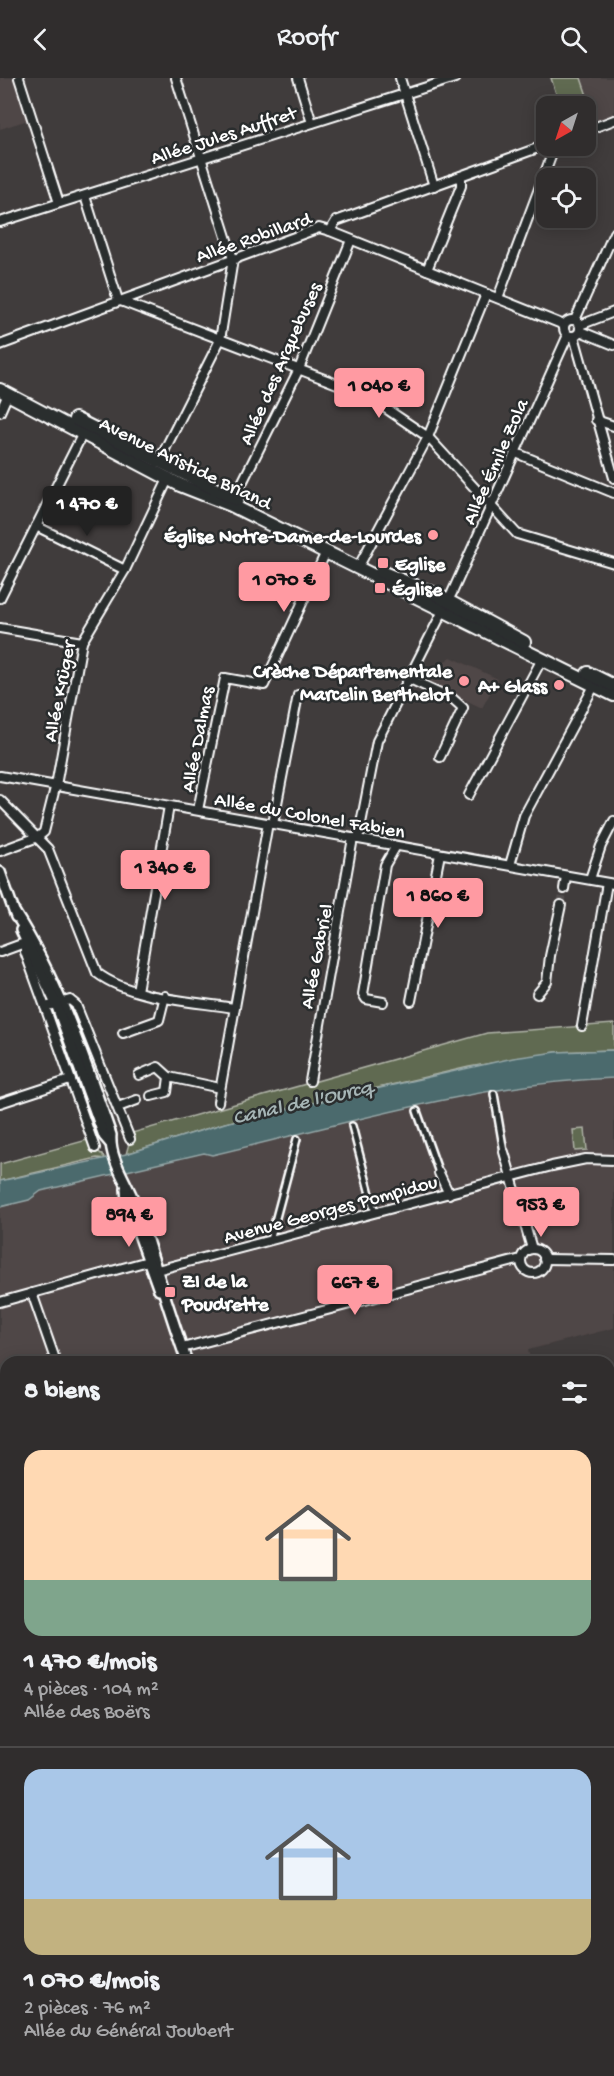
<!DOCTYPE html>
<html lang="fr">
<meta charset="utf-8">
<style>
:root{--surface:#302d2d;--page:#383535;--text:#f1f3f6;--muted:#a8a8aa;--line:#4b4949;--accent:#ff9aa2}
body{margin:0;font-family:"Gochi Hand",sans-serif;background:var(--page);color:var(--text);height:100vh;display:flex;flex-direction:column;font-size:22px;white-space:nowrap}
*{box-sizing:border-box;margin:0}
p{font-size:20px;color:var(--muted)}
.icon{flex:none;width:33px;height:33px;fill:none;stroke:currentColor;stroke-width:2;stroke-linecap:round;stroke-linejoin:round}
.map{position:relative;flex:1;overflow:hidden}
.details{position:absolute;left:0px;top:1278px;width:615px;height:720px;display:flex;flex-direction:column;background:var(--surface);border-radius:18px 18px 0 0;box-shadow:0 3px 15px #0003,0 0 0 2px var(--line)}
.details>*{flex:none}
.needle{width:39px;rotate:219deg}
.tools{position:absolute;left:536px;top:18px;display:grid;gap:12px}
.tools a{display:grid;place-items:center;width:60px;height:60px;border-radius:12px;background:var(--surface);box-shadow:0 3px 15px #0003,0 0 0 2px var(--line);font-size:30px}
.price{position:absolute;translate:-50% -51px;padding:0 14px;border-radius:6px;background:var(--accent);color:#111;font-size:20px;line-height:39px;filter:drop-shadow(0 2px 3px #0008)}
.price::after{content:'';position:absolute;left:50%;top:36px;width:18px;height:14px;margin-left:-9px;background:inherit;clip-path:polygon(0 0,100% 0,50% 100%)}
.price.selected{background:#222;color:#fff}
ul{padding:0;list-style:none}
li{display:grid;align-content:center;gap:12px;height:318px;padding:0 24px}
li+li{border-top:2px solid var(--line)}
li span{display:grid;place-items:center;height:186px;border-radius:18px;color:#555}
li>.icon{margin-inline-start:auto}
span .icon{width:108px;height:108px;fill:#fffc;stroke-width:1}
li b{font-size:26px}
h2{display:flex;justify-content:space-between;align-items:center;height:72px;padding:0 24px;font-size:26px}
header{display:flex;justify-content:space-between;align-items:center;height:78px;padding:0 24px;background:var(--surface);font-size:27px;font-weight:600}
.map>svg:first-child{display:block}
.built{fill:#4f4646}
.green{fill:#606a51;stroke:#b0b4a8;stroke-width:1.5}
.water{fill:#4c6b6d;stroke:#94a6a7;stroke-width:1.5}
.lines{fill:none;stroke-linecap:round;stroke-linejoin:round}
.minor-tunnel{stroke:#535050;stroke-width:8;stroke-dasharray:8 4;stroke-linecap:butt}
.pedestrian-casing{stroke:#fff;stroke-width:10}
.minor-casing{stroke:#fff;stroke-width:12}
.tertiary-casing{stroke:#fff;stroke-width:14}
.primary-casing{stroke:#fff;stroke-width:16}
.pedestrian{stroke:#2a2d2e;stroke-width:5}
.minor{stroke:#2a2d2e;stroke-width:8}
.tertiary{stroke:#2a2d2e;stroke-width:9}
.primary{stroke:#2a2d2e;stroke-width:12}
.poi-dot{fill:#ff9aa2;stroke:#2a2d2e;stroke-width:2}
.labels{text-anchor:middle;stroke-width:5;stroke-linejoin:round;paint-order:stroke}
.street-label{font-size:20px;fill:#fff;stroke:#2a2d2e}
.poi-label{font-size:20px;font-weight:bold;fill:#fff;stroke:#2a2d2e;text-anchor:end}
.water-label{font-size:21px;font-style:italic;fill:#a6b5b6;stroke:#2a2d2e}
</style>
<header><svg class="icon" aria-label="back" viewBox="0 0 24 24"><path d="M15 5l-7 7 7 7"/></svg>Roofr<svg class="icon" aria-label="search" viewBox="0 0 24 24"><circle cx="10" cy="10" r="6"/><path d="M15 15l6 6"/></svg></header>
<div class="map">
<svg width="614" height="1998" viewBox="0 0 614 1998">
<rect width="100%" height="100%" fill="#403c3c"/>
<filter id="ink" filterUnits="userSpaceOnUse"><feTurbulence type="fractalNoise" baseFrequency=".0167" numOctaves="2"/><feDisplacementMap in="SourceGraphic" scale="12" xChannelSelector="R" yChannelSelector="G"/><feConvolveMatrix kernelMatrix="1 2 1 2 8 2 1 2 1" color-interpolation-filters="sRGB"/></filter>
<g filter="url(#ink)">
<g class="built">
<polygon points="0,0 15,0 28,42 0,51"/>
<polygon points="581,0 614,0 614,37 596,44"/>
<polygon points="451,579 498,601 482,630 430,605 438,588"/>
<polygon points="614,1000 614,1250 528,1272 531,1284 6,1284 6,1622 0,1624 0,1129 29,1122 41,1113 204,1075 212,1077 448,1021 509,1009"/>
</g>
<g class="green">
<polygon points="551,0 581,0 596,44 585,48 585,28 560,28"/>
<polygon points="614,946 614,972 556,974 469,989 225,1045 126,1076 132,1055 487,955"/>
<polygon points="585,1051 587,1072 575,1073 573,1052"/>
<polygon points="87,1062 106,1081 97,1080 0,1103 0,1086"/>
</g>
<path class="water" d="M614 972V1000C477 1005 345 1046 212 1077L204 1075 41 1113 29 1122 0 1129V1103L126 1076 225 1045 513 980 556 974Z"/>
<g class="lines">
<polyline class="minor-tunnel" points="561,827 564,811"/>
<defs>
<g id="pedestrian">
<polyline points="494,1016 504,1074"/>
<polyline points="417,1033 439,1095"/>
<polyline points="352,1048 375,1135"/>
<polyline points="270,1162 297,1061"/>
</g>
<g id="minor">
<polyline points="19,0 59,125"/>
<polyline points="298,0 312,45"/>
<polyline points="400,0 434,108"/>
<polyline points="585,53 614,42"/>
<polyline points="85,118 118,222 366,317 428,359 517,456 614,485"/>
<polyline points="0,144 455,0"/>
<polyline points="330,153 564,247"/>
<polyline points="427,192 461,108 461,98"/>
<polyline points="498,220 555,68"/>
<circle cx="572" cy="250" r="8"/>
<polyline points="575,242 614,155"/>
<polyline points="580,247 614,234"/>
<polyline points="580,253 614,267"/>
<polyline points="574,258 614,400"/>
<polyline points="0,267 319,150 330,153 336,143 546,67"/>
<polyline points="0,334 8,316"/>
<polyline points="596,342 614,348"/>
<polyline points="516,375 614,415"/>
<polyline points="158,385 220,262 233,181 176,0"/>
<polyline points="234,421 299,291 351,162"/>
<polyline points="36,448 125,492"/>
<polyline points="361,484 428,359 486,216"/>
<polyline points="0,520 83,355"/>
<polyline points="0,550 82,564"/>
<polyline points="410,601 453,621 463,630 440,679"/>
<polyline points="0,698 614,806"/>
<polyline points="469,717 542,581"/>
<path d="M0 722 48 771 97 895C131 921 192 923 234 930"/>
<polyline points="198,732 225,600 264,607 326,474"/>
<polyline points="273,746 298,617"/>
<polyline points="358,761 377,663 452,515 568,257"/>
<polyline points="0,773 38,759 44,754 57,702 82,564 125,492 169,399"/>
<polyline points="510,787 524,738 594,608"/>
<polyline points="590,801 601,768 614,743"/>
<polyline points="564,811 566,798"/>
<polyline points="25,864 25,874 45,929"/>
<polyline points="0,874 30,863"/>
<polyline points="137,913 169,728"/>
<polyline points="537,916 547,904 550,878 561,827"/>
<polyline points="411,923 440,776"/>
<polyline points="383,924 366,921 363,916 385,787 396,768"/>
<polyline points="582,948 607,805"/>
<polyline points="123,955 159,942 165,918"/>
<polyline points="139,997 158,989 169,999 167,1014 151,1018"/>
<polyline points="169,999 220,1010"/>
<polyline points="310,1003 353,760"/>
<polyline points="218,1024 268,745"/>
<polyline points="0,1025 70,1002"/>
<polyline points="118,1029 137,1022"/>
<polyline points="95,1070 45,929 70,922 76,927 130,1061"/>
<polyline points="504,1074 532,1171"/>
<polyline points="439,1095 449,1116"/>
<circle cx="533" cy="1183" r="12"/>
<polyline points="544,1181 614,1182"/>
<polyline points="157,1192 552,1088 586,1081 614,1082"/>
<polyline points="32,1215 56,1284"/>
<polyline points="0,1224 148,1183 153,1186"/>
<polyline points="182,1270 521,1181"/>
<polyline points="0,1406 6,1404"/>
<polyline points="609,1543 614,1545"/>
<polyline points="0,1668 6,1667"/>
<polyline points="609,1693 614,1697"/>
<polyline points="609,1720 614,1710"/>
<polyline points="0,1826 6,1819"/>
<polyline points="0,1916 6,1917"/>
<polyline points="0,1990 6,1979"/>
<polyline points="328,1992 339,1998"/>
<polyline points="525,1992 529,1998"/>
<polyline points="602,1992 602,1998"/>
<polyline points="123,1998 127,1992"/>
<polyline points="209,1998 212,1992"/>
<polyline points="304,1998 307,1992"/>
<polyline points="396,1998 399,1992"/>
<polyline points="486,1998 494,1996"/>
<polyline points="548,1998 551,1992"/>
</g>
<g id="tertiary">
<polyline points="0,794 16,839"/>
<path d="M15 835C59 904 84 980 111 1057 109 1081 127 1104 135 1126 153 1178 168 1231 187 1284"/>
<polyline points="21,852 56,926 104,1058 110,1065"/>
<polyline points="126,1111 127,1123 159,1212"/>
<polyline points="609,1451 614,1454"/>
</g>
<g id="primary">
<polyline points="0,312 180,407 231,427 614,617"/>
<polyline points="75,341 237,422"/>
<polyline points="381,494 435,516 524,564"/>
<polyline points="588,595 614,608"/>
</g>
</defs>
<use href="#pedestrian" class="pedestrian-casing"/>
<use href="#minor" class="minor-casing"/>
<use href="#tertiary" class="tertiary-casing"/>
<use href="#primary" class="primary-casing"/>
<use href="#pedestrian" class="pedestrian"/>
<use href="#minor" class="minor"/>
<use href="#tertiary" class="tertiary"/>
<use href="#primary" class="primary"/>
</g>
</g>
<g class="poi-dot">
<circle cx="433" cy="457" r="6"/>
<rect x="377" y="479" width="12" height="12" rx="3"/>
<rect x="374" y="504" width="12" height="12" rx="3"/>
<circle cx="464" cy="603" r="6"/>
<circle cx="559" cy="607" r="6"/>
<rect x="164" y="1208" width="12" height="12" rx="3"/>
</g>
<g class="labels">
<g class="street-label">
<text transform="translate(223 56) rotate(-18)" y="7">Allée Jules Auffret</text>
<text transform="translate(253 158) rotate(-19)" y="7">Allée Robillard</text>
<text transform="translate(279 285) rotate(-66)" y="7">Allée des Arquebuses</text>
<text transform="translate(494 383) rotate(-66)" y="7">Allée Émile Zola</text>
<text transform="translate(186 384) rotate(26)" y="7">Avenue Aristide Briand</text>
<text transform="translate(58 613) rotate(-79)" y="7">Allée Krüger</text>
<text transform="translate(196 661) rotate(-79)" y="7">Allée Dalmas</text>
<text transform="translate(310 736) rotate(10)" y="7">Allée du Colonel Fabien</text>
<text transform="translate(315 878) rotate(-79)" y="7">Allée Gabriel</text>
<text transform="translate(330 1130) rotate(-15)" y="7">Avenue Georges Pompidou</text>
</g>
<g class="poi-label">
<text x="421" y="464">Église Notre-Dame-de-Lourdes</text>
<text x="395" y="492" text-anchor="start">Eglise</text>
<text x="392" y="517" text-anchor="start">Église</text>
<text x="452" y="599">Crèche Départementale<tspan x="452" dy="23">Marcelin Berthelot</tspan></text>
<text x="547" y="614">A+ Glass</text>
<text x="182" y="1209" text-anchor="start">ZI de la<tspan x="182" dy="23">Poudrette</tspan></text>
</g>
<g class="water-label">
<text transform="translate(302 1023) rotate(-13)" y="7">Canal de l'Ourcq</text>
</g>
</g>
</svg>
<div class="tools">
<a><svg class="needle" viewBox="-14 -14 28 28"><path d="M0-13l5 13h-10z" fill="#e53935"/><path d="M0 13l5-13h-10z" fill="#a8a8aa"/></svg></a>
<a><svg class="icon" aria-label="locate" viewBox="0 0 24 24"><circle cx="12" cy="12" r="6"/><path d="M12 2v4M12 18v4M2 12h4M18 12h4"/></svg></a>
</div>
<b class="price" style="left:379px;top:341px">1 040 €</b>
<b class="price selected" style="left:87px;top:459px">1 470 €</b>
<b class="price" style="left:284px;top:535px">1 070 €</b>
<b class="price" style="left:165px;top:823px">1 340 €</b>
<b class="price" style="left:438px;top:851px">1 860 €</b>
<b class="price" style="left:541px;top:1160px">953 €</b>
<b class="price" style="left:129px;top:1170px">894 €</b>
<b class="price" style="left:355px;top:1238px">667 €</b>
<section class="details">
<h2>8 biens<svg class="icon" aria-label="filters" viewBox="0 0 24 24"><path d="M4 7h16M4 17h16"/><circle cx="9" cy="7" r="2"/><circle cx="15" cy="17" r="2"/></svg></h2>
<ul>
<li><span style="background:linear-gradient(#ffd9b3 70%,#7fa58c 0)"><svg class="icon" aria-label="home" viewBox="0 0 24 24"><path d="M3 11l9-7 9 7M6 9v11h12V9"/></svg></span><div><b>1 470 €/mois</b><p>4 pièces · 104 m²</p><p>Allée des Boërs</p></div></li>
<li><span style="background:linear-gradient(#a9c7e8 70%,#c2b280 0)"><svg class="icon" aria-label="home" viewBox="0 0 24 24"><path d="M3 11l9-7 9 7M6 9v11h12V9"/></svg></span><div><b>1 070 €/mois</b><p>2 pièces · 76 m²</p><p>Allée du Général Joubert</p></div></li>
</ul>
</section>
</div>
